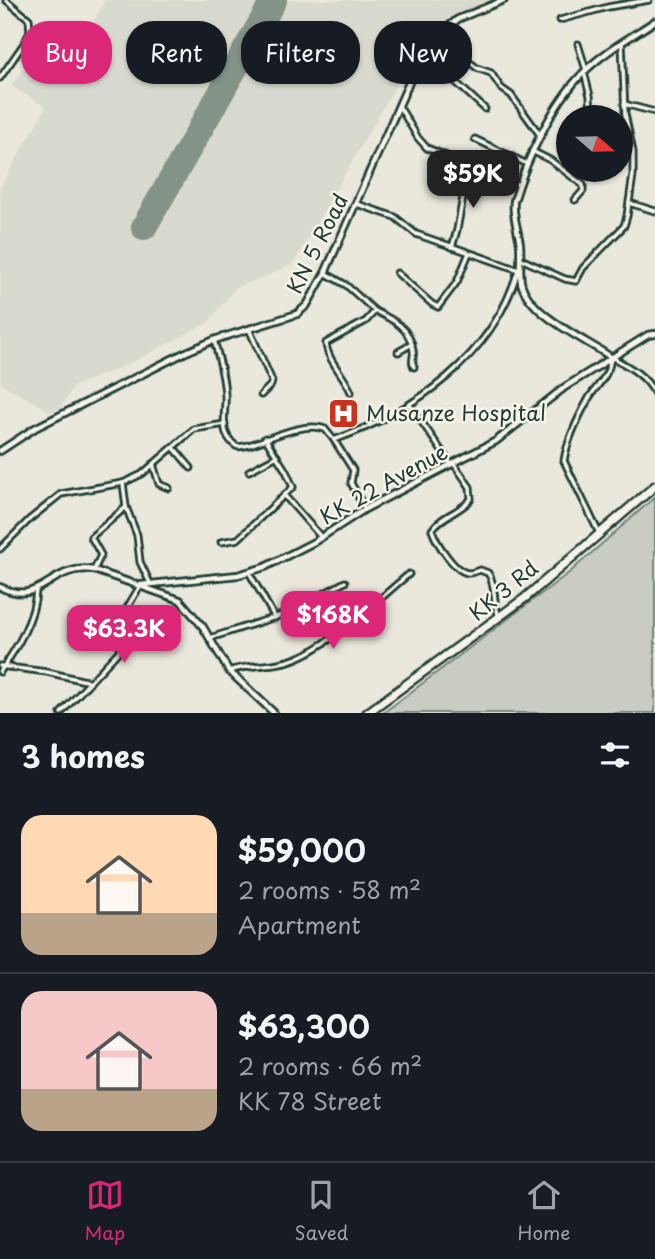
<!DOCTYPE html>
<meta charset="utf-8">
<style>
:root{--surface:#171b24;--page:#20242c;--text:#f1f3f6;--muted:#9ea1a6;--line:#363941;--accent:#db2777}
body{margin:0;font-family:"Playpen Sans",sans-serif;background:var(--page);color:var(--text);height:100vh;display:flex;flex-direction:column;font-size:26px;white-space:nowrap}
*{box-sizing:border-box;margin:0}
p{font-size:23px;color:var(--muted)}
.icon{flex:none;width:38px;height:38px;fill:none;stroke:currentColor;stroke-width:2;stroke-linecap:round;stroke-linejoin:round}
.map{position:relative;height:713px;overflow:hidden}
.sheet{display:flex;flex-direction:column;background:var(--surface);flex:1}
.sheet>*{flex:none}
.guide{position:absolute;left:21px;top:21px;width:614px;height:63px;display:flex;gap:14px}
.needle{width:46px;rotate:110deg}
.tools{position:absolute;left:556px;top:105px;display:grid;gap:14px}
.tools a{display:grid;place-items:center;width:77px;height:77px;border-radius:50%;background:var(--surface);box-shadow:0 2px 5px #0004;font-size:35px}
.price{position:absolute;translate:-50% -60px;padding:0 16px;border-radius:14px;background:var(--accent);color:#fff;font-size:23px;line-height:46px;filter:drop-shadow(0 2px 4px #0008)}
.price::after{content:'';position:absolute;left:50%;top:42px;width:21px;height:16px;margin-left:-10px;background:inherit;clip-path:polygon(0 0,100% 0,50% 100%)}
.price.selected{background:#222;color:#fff}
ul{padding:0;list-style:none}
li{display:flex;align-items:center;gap:21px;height:175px;padding:0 21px}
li+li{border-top:2px solid var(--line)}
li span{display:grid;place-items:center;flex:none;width:196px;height:140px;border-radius:21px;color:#555}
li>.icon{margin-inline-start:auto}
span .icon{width:84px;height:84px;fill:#fffc;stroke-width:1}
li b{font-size:30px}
h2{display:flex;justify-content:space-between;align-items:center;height:84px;padding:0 21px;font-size:30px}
.chip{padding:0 24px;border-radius:28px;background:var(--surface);box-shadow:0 2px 5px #0004;font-size:24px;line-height:63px}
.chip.selected{background:var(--accent);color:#fff}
.menu{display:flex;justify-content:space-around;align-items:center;height:98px;border-top:2px solid var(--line);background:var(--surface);font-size:19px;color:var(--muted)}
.menu a{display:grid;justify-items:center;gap:4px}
.menu .selected{color:var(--accent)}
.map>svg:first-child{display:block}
.built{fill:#d9dacf}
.green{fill:#c8ccc1;stroke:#74847a;stroke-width:2}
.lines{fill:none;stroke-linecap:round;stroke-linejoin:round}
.runway{stroke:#849288;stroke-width:26}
.street-casing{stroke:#1f3d34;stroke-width:9}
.secondary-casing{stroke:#1f3d34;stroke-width:10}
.highway-casing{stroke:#1f3d34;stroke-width:12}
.street{stroke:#f7f3e8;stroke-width:3.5}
.secondary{stroke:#f7f3e8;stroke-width:4.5}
.highway{stroke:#f7f3e8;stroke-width:7}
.labels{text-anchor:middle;stroke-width:5;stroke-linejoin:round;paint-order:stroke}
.street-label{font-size:21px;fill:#1f3d34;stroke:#f7f3e8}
.poi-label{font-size:21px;fill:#1f3d34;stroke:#f7f3e8;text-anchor:start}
</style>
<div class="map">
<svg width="655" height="713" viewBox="0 0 655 713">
<rect width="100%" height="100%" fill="#eae8dd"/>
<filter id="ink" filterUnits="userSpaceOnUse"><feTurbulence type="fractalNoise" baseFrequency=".0143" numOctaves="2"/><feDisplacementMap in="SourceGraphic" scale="14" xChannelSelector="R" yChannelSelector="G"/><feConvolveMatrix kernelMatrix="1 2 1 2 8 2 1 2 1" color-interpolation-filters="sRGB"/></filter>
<g filter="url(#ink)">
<polygon class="built" points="105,0 491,0 423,38 294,263 272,274 236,287 209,322 135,361 73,387 61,408 51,412 0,383 0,188 46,107 11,86 38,48 71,65"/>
<polygon class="green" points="655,497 655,713 383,713 570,572"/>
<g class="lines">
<polyline class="runway" points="144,227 274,0"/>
<defs>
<g id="street">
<polyline points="560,20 608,7 649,0"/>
<polyline points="432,40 462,56 477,68 491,73 501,88 511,95 540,135"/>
<polyline points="578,44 586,70"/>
<polyline points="425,54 485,109"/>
<polyline points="584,72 590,96 591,117"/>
<polyline points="0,78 25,42 30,32 29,19 6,0"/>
<polyline points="624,104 655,112"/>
<polyline points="399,106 418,138 427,148 519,185"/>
<polyline points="475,139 527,164"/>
<polyline points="532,151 550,160 583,185 583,191 575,200"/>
<polyline points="601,170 603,174"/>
<polyline points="629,203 655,211"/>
<polyline points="357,204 395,217 416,234 519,270"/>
<polyline points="452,247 457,230 463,197 476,167"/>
<polyline points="521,259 565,279 576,281 583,268 624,226 627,216 633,175 633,152 625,114 622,43"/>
<path d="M325 273 346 285 375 311 366 321 326 343C327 360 344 375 351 392"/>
<polyline points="397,273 432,304 438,307 457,282 469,253"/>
<path d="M375 311C394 320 410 328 413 350 415 358 410 359 414 367"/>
<polyline points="249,329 272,381 271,385 261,395"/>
<path d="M214 340C219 358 224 376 225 395 226 407 222 421 226 433 228 438 232 443 236 446 247 452 298 419 325 429L334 440C414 412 494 356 518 270"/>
<polyline points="398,352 412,344"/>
<path d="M613 358C630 367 646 376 655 394"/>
<polyline points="410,405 450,463"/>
<polyline points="334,440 353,470 351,483 365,509"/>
<polyline points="174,448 191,468"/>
<polyline points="153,464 159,484 169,488"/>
<path d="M454 464 470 487 471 499C461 512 440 516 432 530 436 542 455 573 469 573 473 573 476 571 480 570L488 573C497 586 492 602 499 616"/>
<polyline points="249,471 277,456"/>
<polyline points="284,495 321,537"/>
<polyline points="126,507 137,535 140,562 150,583"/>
<path d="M599 533 564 461C567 440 579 416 589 398 598 384 608 377 611 359"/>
<polyline points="221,542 238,539 293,487 286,471 265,438"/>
<polyline points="0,549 30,519 61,494 123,483 142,474 194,429 225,424"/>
<polyline points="94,570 101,555 91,537 126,507 123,483"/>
<polyline points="250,574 275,618"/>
<polyline points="210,638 288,613 345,582"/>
<polyline points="0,666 47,672 90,682"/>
<path d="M229 671C251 663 274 668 297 658 332 644 379 599 409 574"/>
<path d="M0 672C16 649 35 619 36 590"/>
<polyline points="61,713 119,651 127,608 140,586"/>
</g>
<g id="secondary">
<path d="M612 358C587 340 528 315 521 282 519 270 521 256 520 244 518 229 512 215 514 201 527 158 552 104 584 72 604 52 631 37 655 21"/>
<polyline points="0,451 35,428 184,353 214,340 297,314 307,305 325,273 411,78 432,40 458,19 504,0"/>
<polyline points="141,585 238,575 265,567 314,542 365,509 496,441 565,387 648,335 655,334"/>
<path d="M0 587C43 608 49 563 94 570L180 600 203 627 229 671 274 713"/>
</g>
<polyline id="highway" points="367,713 525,598 655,486"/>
</defs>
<use href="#street" class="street-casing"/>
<use href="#secondary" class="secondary-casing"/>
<use href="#highway" class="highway-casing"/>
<use href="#street" class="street"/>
<use href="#secondary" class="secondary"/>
<use href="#highway" class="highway"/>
</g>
</g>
<defs>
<symbol id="hospital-square" viewBox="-11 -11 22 22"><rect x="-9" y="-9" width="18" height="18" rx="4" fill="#c8321e" stroke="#f7f3e8"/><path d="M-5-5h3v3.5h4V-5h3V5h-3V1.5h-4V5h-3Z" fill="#fff"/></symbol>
</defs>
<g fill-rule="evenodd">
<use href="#hospital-square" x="326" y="396" width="35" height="35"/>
</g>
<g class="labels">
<g class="street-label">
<text transform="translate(318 244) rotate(-63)" y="7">KN 5 Road</text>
<text transform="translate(384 485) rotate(-29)" y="7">KK 22 Avenue</text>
<text transform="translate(504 591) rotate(-39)" y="7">KK 3 Rd</text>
</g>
<g class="poi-label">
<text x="366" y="421">Musanze Hospital</text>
</g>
</g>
</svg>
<div class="tools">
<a><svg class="needle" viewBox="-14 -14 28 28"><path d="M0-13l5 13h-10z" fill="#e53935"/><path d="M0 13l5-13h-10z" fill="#9ea1a6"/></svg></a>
</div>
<b class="price selected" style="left:473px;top:210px">$59K</b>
<b class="price" style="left:333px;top:651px">$168K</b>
<b class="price" style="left:124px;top:665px">$63.3K</b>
<div class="guide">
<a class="chip selected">Buy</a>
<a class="chip">Rent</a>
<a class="chip">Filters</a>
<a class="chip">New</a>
</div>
</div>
<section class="sheet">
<h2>3 homes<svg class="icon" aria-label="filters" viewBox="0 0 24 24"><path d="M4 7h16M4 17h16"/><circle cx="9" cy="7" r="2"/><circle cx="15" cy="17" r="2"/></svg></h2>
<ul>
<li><span style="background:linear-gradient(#ffd9b3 70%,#b9a48a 0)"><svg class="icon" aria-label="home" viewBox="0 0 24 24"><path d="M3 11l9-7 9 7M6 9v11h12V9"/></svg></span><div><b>$59,000</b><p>2 rooms · 58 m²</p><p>Apartment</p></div></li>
<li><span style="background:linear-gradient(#f6c9c9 70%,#b9a48a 0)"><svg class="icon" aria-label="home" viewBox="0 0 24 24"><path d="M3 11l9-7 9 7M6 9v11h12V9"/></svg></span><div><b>$63,300</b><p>2 rooms · 66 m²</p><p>KK 78 Street</p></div></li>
</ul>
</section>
<nav class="menu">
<a class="selected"><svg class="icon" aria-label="map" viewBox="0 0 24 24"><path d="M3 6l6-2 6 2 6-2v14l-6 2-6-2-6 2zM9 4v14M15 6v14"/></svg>Map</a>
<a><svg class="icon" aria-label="saved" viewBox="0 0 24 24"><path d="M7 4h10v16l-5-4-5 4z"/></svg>Saved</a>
<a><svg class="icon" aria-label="home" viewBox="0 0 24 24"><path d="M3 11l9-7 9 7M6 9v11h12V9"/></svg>Home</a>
</nav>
